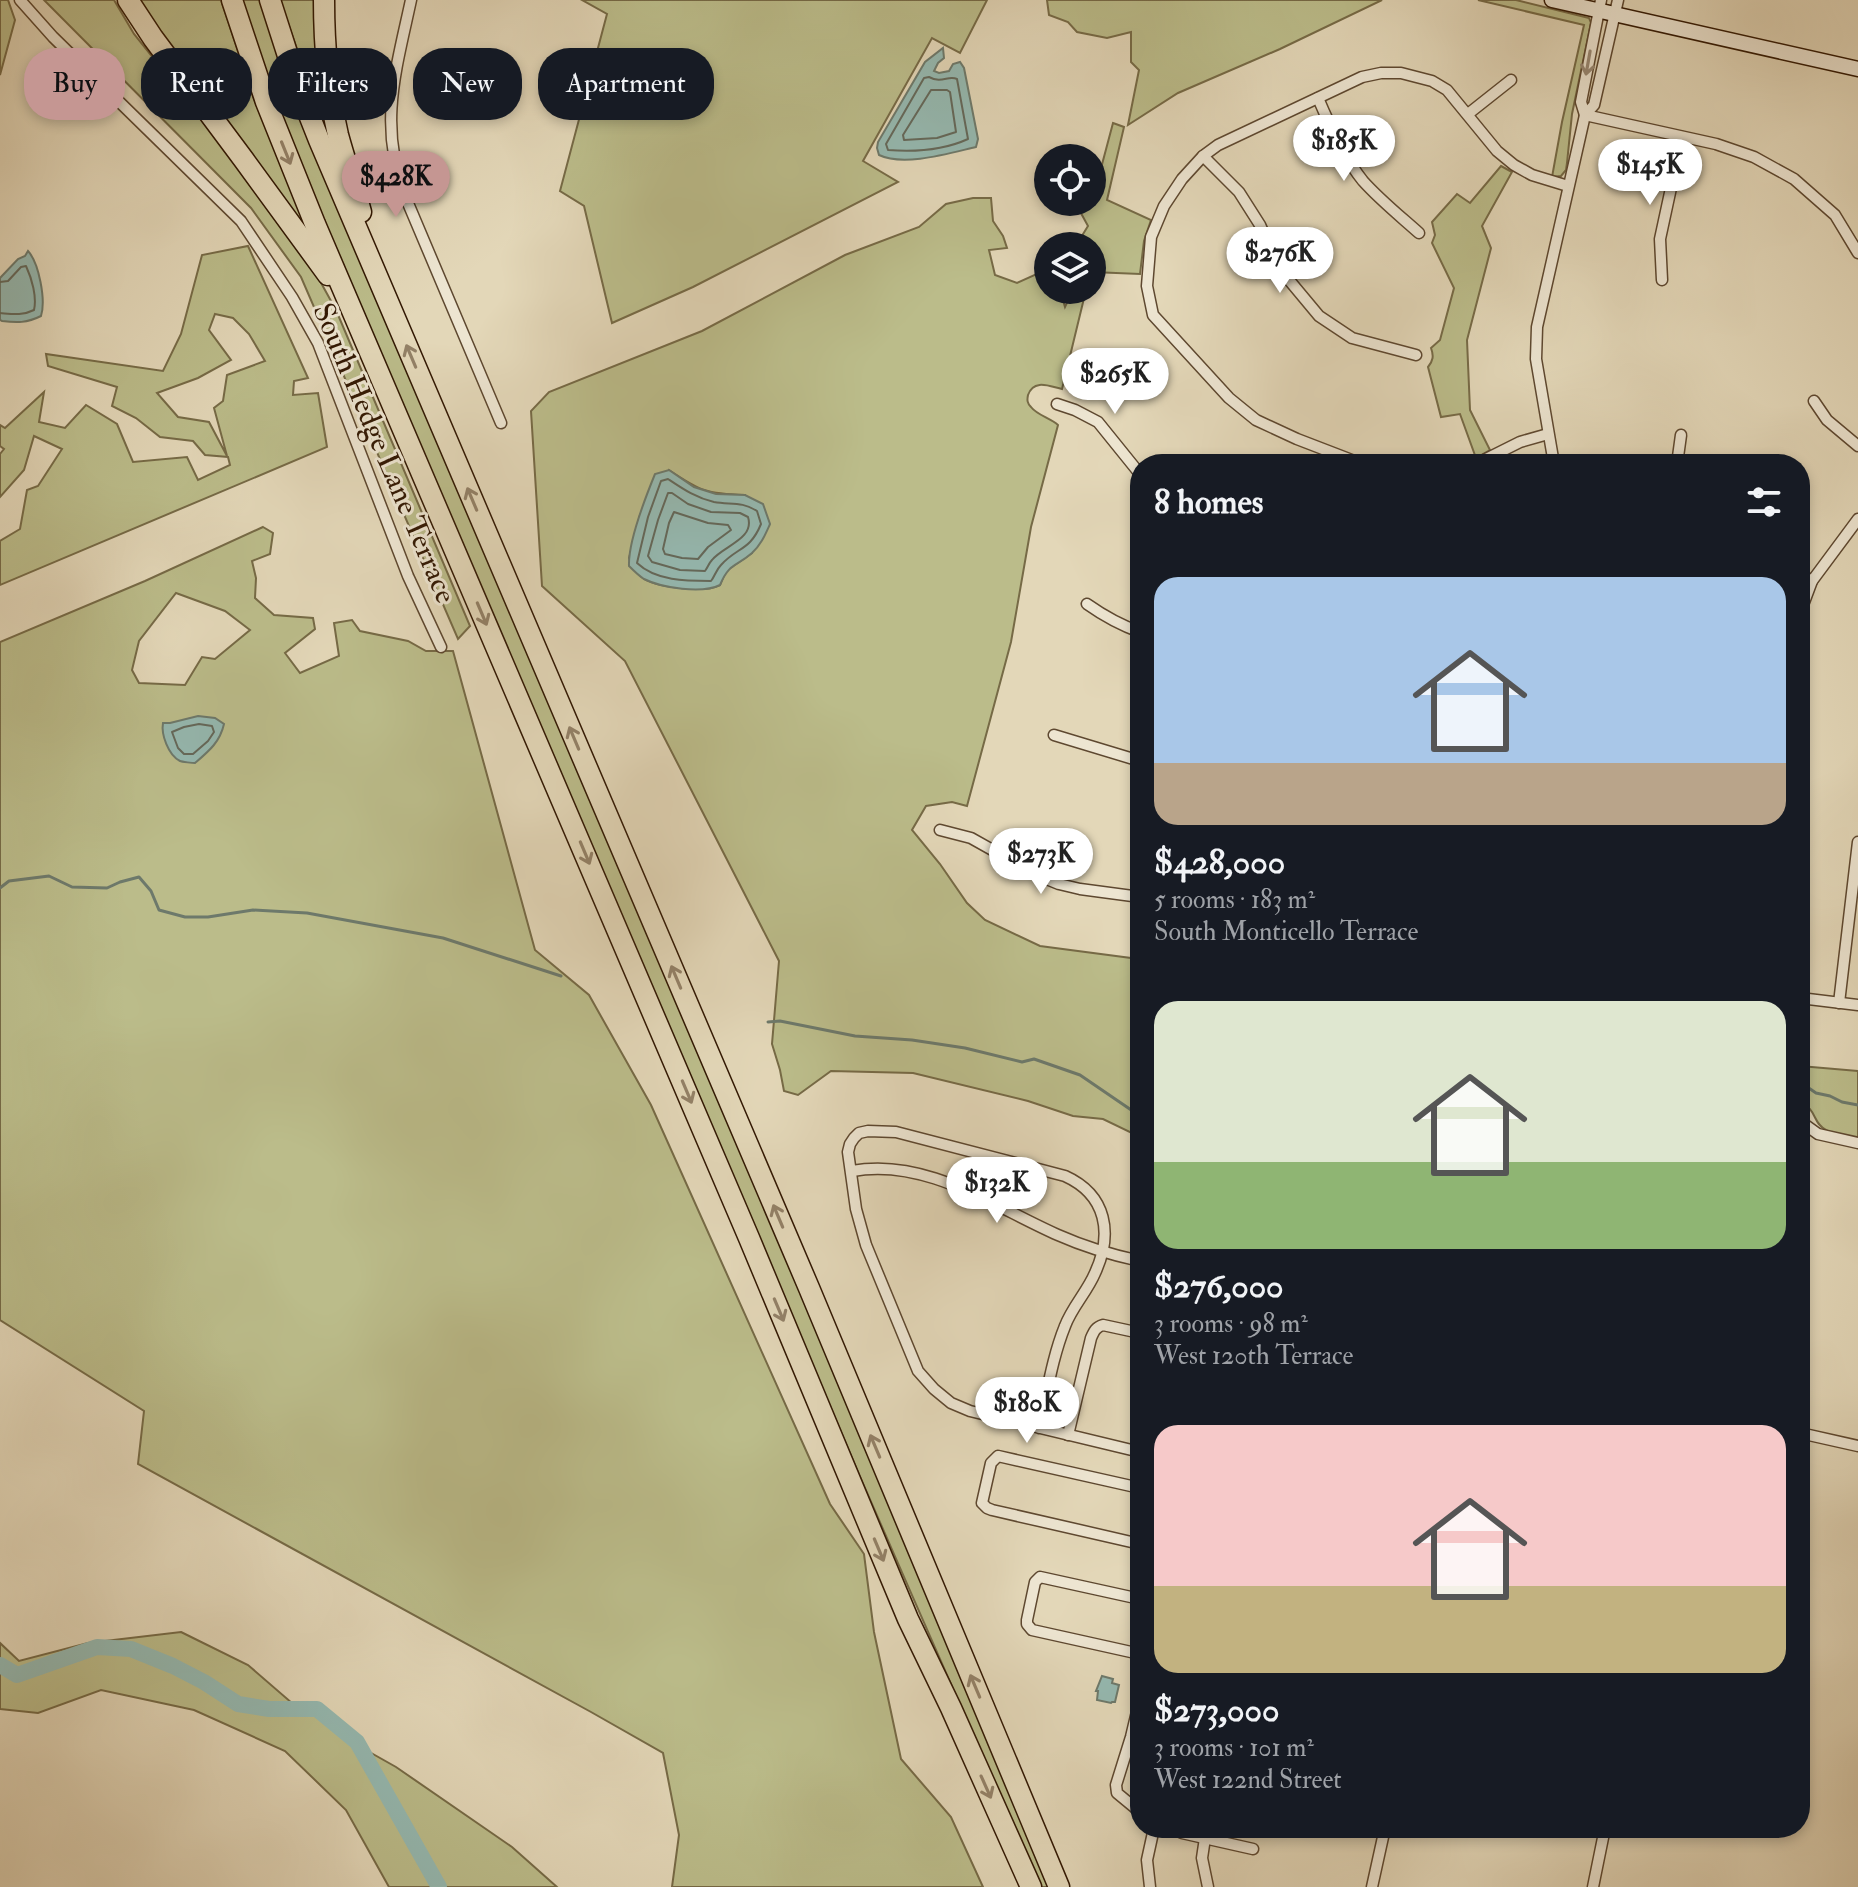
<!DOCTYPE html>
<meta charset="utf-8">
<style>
:root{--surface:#171b24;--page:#242831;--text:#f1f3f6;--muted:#9ea1a6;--accent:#c59692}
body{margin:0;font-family:"IM FELL Double Pica",serif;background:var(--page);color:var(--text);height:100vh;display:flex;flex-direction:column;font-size:30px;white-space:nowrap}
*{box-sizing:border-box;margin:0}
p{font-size:26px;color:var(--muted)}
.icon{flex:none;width:44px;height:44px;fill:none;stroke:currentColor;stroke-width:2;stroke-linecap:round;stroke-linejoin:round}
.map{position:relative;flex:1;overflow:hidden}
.sheet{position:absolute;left:1130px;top:454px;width:680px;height:1384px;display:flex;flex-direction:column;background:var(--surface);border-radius:32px;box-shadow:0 4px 12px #0003}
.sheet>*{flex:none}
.top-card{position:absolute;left:24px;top:48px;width:760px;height:72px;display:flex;gap:16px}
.tools{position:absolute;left:1034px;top:144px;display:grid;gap:16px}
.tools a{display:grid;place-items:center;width:72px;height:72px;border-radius:50%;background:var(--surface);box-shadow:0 4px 12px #0003;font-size:40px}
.price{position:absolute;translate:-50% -68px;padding:0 18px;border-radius:28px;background:#fff;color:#222;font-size:26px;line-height:52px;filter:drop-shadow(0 2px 4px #0008)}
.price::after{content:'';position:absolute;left:50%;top:48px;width:24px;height:18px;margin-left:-12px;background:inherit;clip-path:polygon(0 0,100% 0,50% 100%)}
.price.on{background:var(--accent);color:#111}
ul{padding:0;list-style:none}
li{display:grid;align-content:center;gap:16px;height:424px;padding:0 24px}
li span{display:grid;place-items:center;height:248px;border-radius:24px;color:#555}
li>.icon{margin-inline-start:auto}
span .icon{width:144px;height:144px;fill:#fffc;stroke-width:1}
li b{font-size:34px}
h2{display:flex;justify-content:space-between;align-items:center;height:96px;padding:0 24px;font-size:34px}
.tag{padding:0 28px;border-radius:32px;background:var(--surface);box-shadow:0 4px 12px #0003;font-size:28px;line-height:72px}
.tag.on{background:var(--accent);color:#111}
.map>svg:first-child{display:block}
.green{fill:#bbbc8a;stroke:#766a46;stroke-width:2;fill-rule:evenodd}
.water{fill:#95b9b1;stroke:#6d796b;stroke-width:2}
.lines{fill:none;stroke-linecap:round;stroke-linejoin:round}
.shore{stroke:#64685a;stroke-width:2}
.stream{stroke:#6d796b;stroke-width:3}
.river{stroke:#95b9b1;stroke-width:16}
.street-casing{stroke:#5e4830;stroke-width:13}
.secondary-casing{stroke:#321803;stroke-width:17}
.highway-casing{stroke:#321803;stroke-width:23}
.street{stroke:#ede5d1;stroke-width:10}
.secondary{stroke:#ede5d1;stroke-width:14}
.highway{stroke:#e3d7b8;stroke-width:20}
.oneway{stroke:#998974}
.oneway2{stroke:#938167}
.labels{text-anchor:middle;stroke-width:6;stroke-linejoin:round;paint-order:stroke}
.street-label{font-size:30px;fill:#321803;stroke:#ede5d1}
</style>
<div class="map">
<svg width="1858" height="1887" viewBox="0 0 1858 1887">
<rect width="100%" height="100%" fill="#e3d7b8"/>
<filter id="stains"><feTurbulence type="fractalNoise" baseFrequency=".0025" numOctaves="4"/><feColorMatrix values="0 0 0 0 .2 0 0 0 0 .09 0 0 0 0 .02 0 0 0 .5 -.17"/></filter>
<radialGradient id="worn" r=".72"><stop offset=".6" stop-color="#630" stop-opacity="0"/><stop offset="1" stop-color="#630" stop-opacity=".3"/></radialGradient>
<g class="green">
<polygon points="0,0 8,0 15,20 0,75"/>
<polygon points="44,0 114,0 134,34 251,180 299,243 336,310 470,626 458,639 301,277 251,208"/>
<polygon points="134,0 221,0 254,99 309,233"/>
<polygon points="242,0 260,0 285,77 927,1590 1050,1887 1040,1887 861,1479 322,216 281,115"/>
<polygon points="280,0 319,0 332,127 325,121 307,78"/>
<polygon points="582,0 987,0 960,53 932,38 863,161 898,182 693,287 612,323 584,206 560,191 607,14"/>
<polygon points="1047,0 1382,0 1280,49 1178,93 1128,125 1139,70 1131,62 1131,32 1107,38 1077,32 1068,22 1049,15"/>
<polygon points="1478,0 1516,0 1589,18 1591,23 1572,114 1567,163 1566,170 1561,176 1552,177 1562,122 1584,25"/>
<polygon points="1113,123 1124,127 1107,200 1151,220 1144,241 1140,274 1092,272 1092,246 1080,246 1080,239 1088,226 1076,204 1092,202"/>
<path d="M1501 166 1512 172 1482 226 1491 248 1467 340 1470 410 1490 450 1476 458 1460 414 1441 417 1428 367C1433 361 1434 356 1431 348L1440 340 1454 288 1432 243 1435 235 1432 222 1457 194 1470 203Z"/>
<path d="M973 198H991L993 221 1003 236 1007 248 989 250 995 275 1017 283 1041 272 1048 276V290H1060L1065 307 1073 290H1086L1062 389C1051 387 1034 378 1028 395 1027 400 1027 403 1031 407 1037 415 1050 418 1058 425L1031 527 1011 642 967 806 952 802 926 806 912 830 940 864 967 903 985 920 1040 946 1131 958 1140 964V1137L1103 1119 1073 1116 1028 1101 913 1073 831 1071 798 1095 784 1091 780 1070 772 1044 779 961 625 661 542 586 531 411 549 392 702 331 845 255 919 227 946 204ZM669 470C700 491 707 494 745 495L752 553 726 571 720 585C705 593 660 588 644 579 638 575 633 565 629 558L640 515Z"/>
<path d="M248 246 308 378 294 381 293 395 318 393 327 447 0 585V541L20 529 27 490 38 486 62 449 34 436 24 470 0 497V454L4 449 0 446V425L5 428 44 392 39 422 65 428 86 405 117 424 133 462 187 457 198 480 230 465 228 457 205 455 193 441 160 437 136 418 112 406 117 387 48 366 46 354 163 371 181 334 202 255ZM215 314 233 318 249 334 265 361 227 375 223 401 214 408 227 456 209 422 178 417 157 393 198 378 231 360 209 330Z"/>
<path d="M263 527 273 533 270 554 252 561 256 578 255 598 274 615 313 618 315 629 285 653 300 673 339 656 334 623 352 620 360 631 408 641 426 651H453L535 950 589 995 651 1105 830 1504 864 1554 874 1632 901 1759 951 1817 983 1887H672L679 1835 663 1753 591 1712 138 1464 144 1411 0 1320V642L145 581ZM176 593 225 611 250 630 215 659 202 657 185 685 139 683 132 670 139 641Z"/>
<path d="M1800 1066 1858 1071V1138C1848 1136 1835 1135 1826 1130 1812 1123 1817 1108 1800 1103Z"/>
<polygon points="181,1632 248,1665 293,1704 318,1715 357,1745 396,1767 512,1847 557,1887 389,1887 346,1810 285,1751 194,1710 101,1690 38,1713 0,1709 0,1643 19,1661 88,1643"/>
</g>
<g class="water">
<path d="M943 48 944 58 938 63 934 71 939 73 949 71 953 64 960 62 964 68 978 139 976 147C950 153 904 167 879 155L877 148 878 142 925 62Z"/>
<path d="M28 251C39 263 46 300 41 316 27 323 17 323 2 321L0 320V278L18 259 25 256Z"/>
<path d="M669 470 694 487 716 494 745 495 763 504 770 524C765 535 761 545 752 553 736 567 729 563 720 585 702 594 662 588 644 579 639 576 634 571 629 566 628 543 646 496 655 474Z"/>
<path d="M198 716 215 718 224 724C220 742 209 751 195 763 193 763 182 762 180 761 168 755 161 734 163 723H170Z"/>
<polygon points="1102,1676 1113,1679 1112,1683 1119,1685 1115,1702 1112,1702 1111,1703 1097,1700 1098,1691 1096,1691"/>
</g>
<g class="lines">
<g class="shore">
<path d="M929 77C942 84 948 75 957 79L968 139C944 150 914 152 888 150L886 144 924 78Z"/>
<polygon points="931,90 947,90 950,92 956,132 937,138 904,140 903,135"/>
<path d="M0 282 8 281 21 267 26 266C32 279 37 297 34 310 22 316 12 314 0 313"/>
<path d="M668 479C683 489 696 498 714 502 730 505 742 501 757 511L761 524C750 551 737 547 721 565 716 570 715 576 711 581 686 581 656 581 637 563L648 517 661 481Z"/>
<path d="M668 493H672L688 504 711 512 740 513 748 517C755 539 723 546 712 560 709 563 708 567 705 571L680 570 652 562 648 556 658 520Z"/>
<polygon points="674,512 708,523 728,525 731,530 708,547 698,559 682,558 665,554 663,549 669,523"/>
<polygon points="199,724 212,726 214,732 208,741 193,754 184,754 178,748 172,732 184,727"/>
</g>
<g class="stream">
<polyline points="0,888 9,881 49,876 72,887 107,888 120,882 139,877 151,891 159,910 185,917 208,917 253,910 307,913 443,938 561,976"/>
<polyline points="768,1022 780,1021 855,1036 912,1040 965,1048 1022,1062 1034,1059 1080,1075 1140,1116"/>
<polyline points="1800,1082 1816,1093 1830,1096 1842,1102 1858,1105"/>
</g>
<polyline class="river" points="0,1665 17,1675 97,1647 131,1649 173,1666 204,1682 238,1704 269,1709 317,1709 357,1742 439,1887"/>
<defs>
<g id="street">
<polyline points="20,0 53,37 241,221 292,297 318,343 408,576 441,647"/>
<path d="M411 0C396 70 378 125 405 196L501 423"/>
<path d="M1318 98C1329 124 1345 159 1363 181 1380 200 1400 216 1419 233"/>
<polyline points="1468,114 1511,80"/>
<polyline points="1585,115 1716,144 1754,157 1794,179 1835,215 1858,253"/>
<polyline points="1585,115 1581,102 1601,0"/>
<polyline points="1203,156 1239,192 1260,225 1279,268 1319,316 1352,338 1416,355"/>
<polyline points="1662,280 1660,239 1682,137"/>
<polyline points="1814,401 1827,420 1858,446"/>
<polyline points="1057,404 1075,410 1098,422 1140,474"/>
<polyline points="1362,464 1297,439 1256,420 1229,398 1153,315 1147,286 1151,237 1164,206 1182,179 1203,156 1218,145 1362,77 1381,73 1401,73 1432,81 1447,90 1497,151 1514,165 1532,175 1568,186"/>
<polyline points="1476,464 1520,442 1548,434"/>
<polyline points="1554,464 1536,359 1537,327 1585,115 1594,105 1618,0"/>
<polyline points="1677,464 1681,435"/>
<polyline points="1800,574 1812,581"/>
<path d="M1087 604C1104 616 1120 625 1140 632"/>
<polyline points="1800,613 1812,581 1858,519"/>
<polyline points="1054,735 1140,761"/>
<polyline points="940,830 971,838 1037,875 1059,884 1080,889 1140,897"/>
<polyline points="1800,998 1858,1005"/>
<polyline points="1839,1003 1858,842"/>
<polyline points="1800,1121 1818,1134 1858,1143"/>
<path d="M852 1171C926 1157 994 1207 1058 1235 1085 1247 1112 1255 1140 1261"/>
<path d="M1039 1428C1047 1394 1052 1358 1065 1326 1072 1307 1087 1292 1095 1273 1113 1234 1107 1195 1065 1176L896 1132 868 1131 859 1133 854 1138 850 1144 848 1152 856 1209 866 1245 918 1371 934 1389 951 1403 970 1411 1140 1452"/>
<polyline points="1800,1433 1858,1446"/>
<path d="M1068 1435 1091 1338C1094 1331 1096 1327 1103 1325L1140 1333"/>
<polyline points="1135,1451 1140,1430"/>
<polyline points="1140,1488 998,1456 991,1463 982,1503 987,1508 992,1510 1140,1544"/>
<polyline points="1140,1599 1040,1577 1035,1582 1027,1620 1027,1624 1032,1630 1140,1654"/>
<polyline points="1140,1699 1131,1737 1116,1785 1117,1793 1140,1812"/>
<polyline points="1172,1828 1182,1833 1253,1849"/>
<polyline points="1205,1838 1202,1858 1208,1887"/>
<polyline points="1150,1887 1147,1860 1154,1828"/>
<polyline points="1372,1887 1385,1828"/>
<polyline points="1593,1887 1605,1828"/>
</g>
<polyline id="secondary" points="1552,0 1858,69"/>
<g id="highway">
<polyline points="128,0 153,38 244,160 328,275"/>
<polyline points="232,0 266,102 315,224 749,1238 908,1619 951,1708 1031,1887"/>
<polyline points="270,0 298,87 319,140 809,1288 1059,1887"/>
<path d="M324 0C324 45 328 91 338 135 345 161 354 186 361 212"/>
</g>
</defs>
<use href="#street" class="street-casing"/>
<use href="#secondary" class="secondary-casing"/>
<use href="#highway" class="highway-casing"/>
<use href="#street" class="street"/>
<use href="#secondary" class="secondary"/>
<use href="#highway" class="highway"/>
</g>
<defs><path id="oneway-shaft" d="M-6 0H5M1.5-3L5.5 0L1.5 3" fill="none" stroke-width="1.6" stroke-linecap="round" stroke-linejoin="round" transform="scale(2)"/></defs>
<use class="oneway" href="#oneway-shaft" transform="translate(1588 63) rotate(100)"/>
<g class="oneway2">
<use href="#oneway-shaft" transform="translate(286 153) rotate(68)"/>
<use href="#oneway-shaft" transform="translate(411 356) rotate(-113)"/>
<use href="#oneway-shaft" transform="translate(472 499) rotate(-113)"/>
<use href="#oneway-shaft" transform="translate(482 614) rotate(67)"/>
<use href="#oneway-shaft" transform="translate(574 738) rotate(-113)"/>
<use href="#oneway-shaft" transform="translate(585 853) rotate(67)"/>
<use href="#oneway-shaft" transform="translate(676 977) rotate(-113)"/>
<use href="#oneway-shaft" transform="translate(687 1092) rotate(67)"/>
<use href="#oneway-shaft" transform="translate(778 1216) rotate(-113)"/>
<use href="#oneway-shaft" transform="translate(779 1310) rotate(67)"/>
<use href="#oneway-shaft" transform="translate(875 1446) rotate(-113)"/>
<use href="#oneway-shaft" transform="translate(879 1550) rotate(67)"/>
<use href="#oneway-shaft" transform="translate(975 1686) rotate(-113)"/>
<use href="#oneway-shaft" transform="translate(986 1787) rotate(66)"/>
</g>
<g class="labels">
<g class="street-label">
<text transform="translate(385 453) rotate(67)" y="10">South Hedge Lane Terrace</text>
</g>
</g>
<rect width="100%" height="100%" filter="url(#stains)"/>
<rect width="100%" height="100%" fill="url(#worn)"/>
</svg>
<div class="tools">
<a><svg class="icon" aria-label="locate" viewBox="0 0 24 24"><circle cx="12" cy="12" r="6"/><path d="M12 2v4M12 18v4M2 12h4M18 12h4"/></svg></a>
<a><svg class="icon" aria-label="layers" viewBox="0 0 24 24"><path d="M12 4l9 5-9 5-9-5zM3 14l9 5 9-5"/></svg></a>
</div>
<b class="price" style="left:1344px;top:183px">$185K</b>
<b class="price" style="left:1650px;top:207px">$145K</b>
<b class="price on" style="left:396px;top:219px">$428K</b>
<b class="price" style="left:1280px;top:295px">$276K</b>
<b class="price" style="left:1115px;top:416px">$265K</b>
<b class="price" style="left:1041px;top:896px">$273K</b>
<b class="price" style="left:997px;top:1225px">$132K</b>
<b class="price" style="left:1027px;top:1445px">$180K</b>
<div class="top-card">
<a class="tag on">Buy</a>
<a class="tag">Rent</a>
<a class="tag">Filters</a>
<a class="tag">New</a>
<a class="tag">Apartment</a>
</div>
<section class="sheet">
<h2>8 homes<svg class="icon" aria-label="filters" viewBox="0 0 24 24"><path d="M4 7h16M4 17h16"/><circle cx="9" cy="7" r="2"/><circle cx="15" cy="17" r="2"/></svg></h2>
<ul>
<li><span style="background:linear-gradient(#a9c7e8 75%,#b9a48a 0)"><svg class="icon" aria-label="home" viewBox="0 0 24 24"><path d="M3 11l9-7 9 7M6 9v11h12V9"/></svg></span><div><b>$428,000</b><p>5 rooms · 183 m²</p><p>South Monticello Terrace</p></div></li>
<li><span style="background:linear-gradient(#dfe7d0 65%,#8fb573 0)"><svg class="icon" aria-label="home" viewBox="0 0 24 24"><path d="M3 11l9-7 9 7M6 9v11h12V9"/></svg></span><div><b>$276,000</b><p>3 rooms · 98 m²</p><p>West 120th Terrace</p></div></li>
<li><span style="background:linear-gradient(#f6c9c9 65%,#c2b280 0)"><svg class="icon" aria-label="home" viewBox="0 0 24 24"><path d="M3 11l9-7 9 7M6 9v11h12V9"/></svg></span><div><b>$273,000</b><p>3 rooms · 101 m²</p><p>West 122nd Street</p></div></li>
</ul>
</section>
</div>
